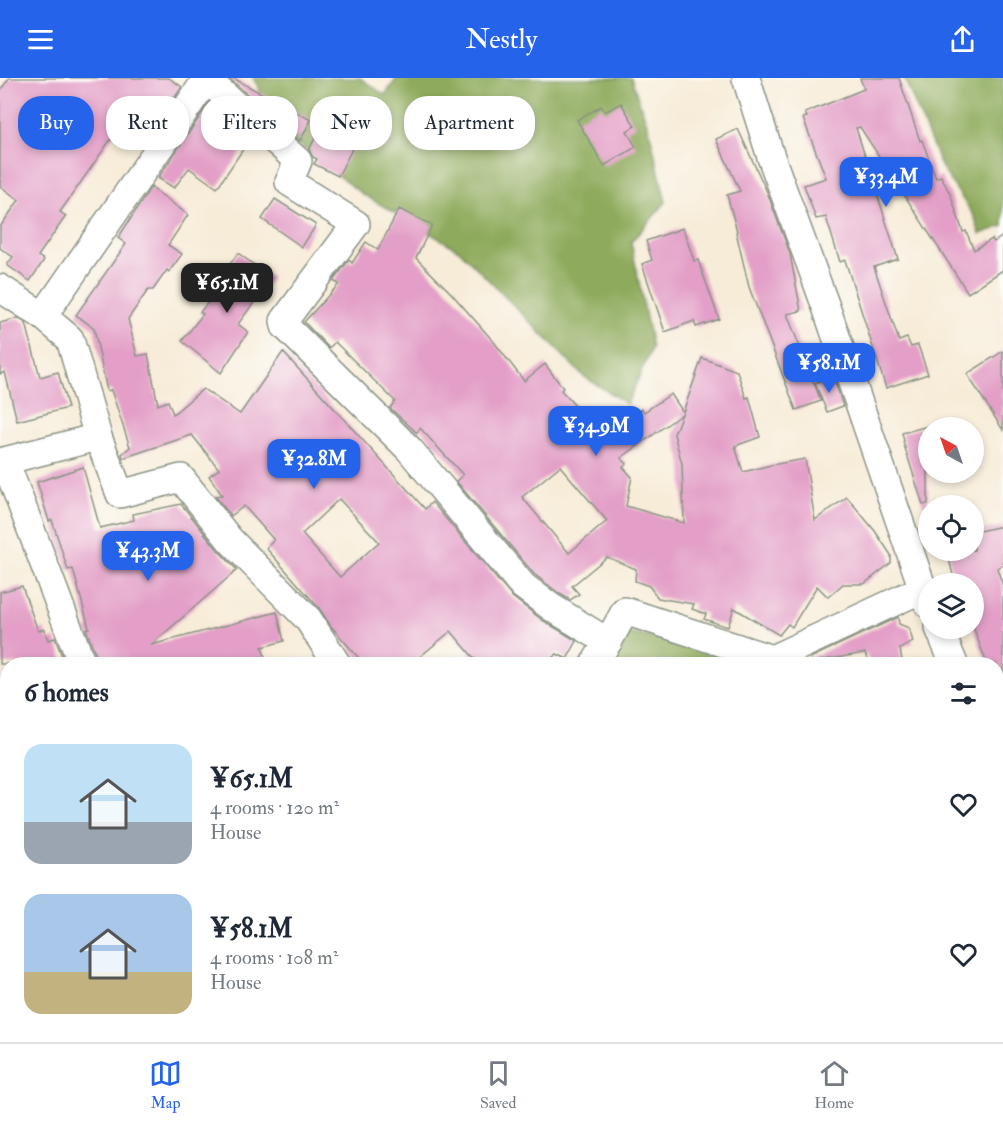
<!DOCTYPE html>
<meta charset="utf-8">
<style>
:root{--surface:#fff;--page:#f2f2f3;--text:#1f2937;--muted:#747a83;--line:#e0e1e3;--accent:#2563eb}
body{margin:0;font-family:"IM FELL Double Pica",serif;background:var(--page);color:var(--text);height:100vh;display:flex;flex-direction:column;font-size:22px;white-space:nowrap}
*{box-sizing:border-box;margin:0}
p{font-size:20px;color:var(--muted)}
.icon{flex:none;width:33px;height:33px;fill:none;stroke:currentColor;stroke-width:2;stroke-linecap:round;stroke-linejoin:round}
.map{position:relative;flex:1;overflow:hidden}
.drawer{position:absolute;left:0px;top:579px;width:1004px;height:386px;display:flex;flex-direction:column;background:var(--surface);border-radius:24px 24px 0 0;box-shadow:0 3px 9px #0003}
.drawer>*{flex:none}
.top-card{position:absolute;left:18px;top:18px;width:600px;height:54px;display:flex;gap:12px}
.needle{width:39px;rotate:320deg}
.tools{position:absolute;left:918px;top:339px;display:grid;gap:12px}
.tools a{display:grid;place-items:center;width:66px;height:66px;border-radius:50%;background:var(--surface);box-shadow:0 3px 9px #0003;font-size:30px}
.price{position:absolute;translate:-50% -51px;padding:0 14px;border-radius:12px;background:var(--accent);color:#fff;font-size:20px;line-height:39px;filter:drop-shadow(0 2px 3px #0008)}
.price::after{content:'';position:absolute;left:50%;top:36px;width:18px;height:14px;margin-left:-9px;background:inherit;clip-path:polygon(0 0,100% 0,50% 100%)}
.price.active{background:#222;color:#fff}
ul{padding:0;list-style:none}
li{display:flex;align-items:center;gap:18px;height:150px;padding:0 24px}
li span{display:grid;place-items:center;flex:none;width:168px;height:120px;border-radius:18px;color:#555}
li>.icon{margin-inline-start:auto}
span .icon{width:72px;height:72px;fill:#fffc;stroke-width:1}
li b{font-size:26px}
h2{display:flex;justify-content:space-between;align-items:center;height:72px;padding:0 24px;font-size:26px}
.tag{padding:0 21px;border-radius:24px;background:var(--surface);box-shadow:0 3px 9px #0003;font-size:21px;line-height:54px}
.tag.active{background:var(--accent);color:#fff}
header{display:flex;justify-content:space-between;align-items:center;height:78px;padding:0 24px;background:var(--accent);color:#fff;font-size:27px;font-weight:600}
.tab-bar{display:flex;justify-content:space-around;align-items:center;height:84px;border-top:2px solid var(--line);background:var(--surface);font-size:16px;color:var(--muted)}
.tab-bar a{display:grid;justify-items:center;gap:3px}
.tab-bar .active{color:var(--accent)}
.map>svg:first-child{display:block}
.green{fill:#b3c468;stroke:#69804e;stroke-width:1.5}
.forest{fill:#8eaa5c;stroke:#567448;stroke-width:1.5}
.building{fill:#e39fc7;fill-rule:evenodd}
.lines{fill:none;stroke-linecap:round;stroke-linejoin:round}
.street-casing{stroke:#8b9486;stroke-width:30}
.street{stroke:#fff;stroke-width:27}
</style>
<header><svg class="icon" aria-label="menu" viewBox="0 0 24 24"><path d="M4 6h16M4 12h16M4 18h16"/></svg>Nestly<svg class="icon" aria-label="share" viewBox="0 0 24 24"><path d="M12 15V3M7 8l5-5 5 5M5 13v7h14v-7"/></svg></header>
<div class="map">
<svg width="1003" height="964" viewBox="0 0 1003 964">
<rect width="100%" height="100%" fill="#fdfcf7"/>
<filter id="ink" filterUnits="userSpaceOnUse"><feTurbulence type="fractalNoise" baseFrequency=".0167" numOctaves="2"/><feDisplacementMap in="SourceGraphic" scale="12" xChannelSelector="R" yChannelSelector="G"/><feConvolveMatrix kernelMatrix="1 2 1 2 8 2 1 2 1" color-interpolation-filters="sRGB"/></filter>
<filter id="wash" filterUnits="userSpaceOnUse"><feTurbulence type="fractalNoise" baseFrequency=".008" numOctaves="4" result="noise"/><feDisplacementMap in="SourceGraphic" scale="24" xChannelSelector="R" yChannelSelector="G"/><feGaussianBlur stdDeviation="1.35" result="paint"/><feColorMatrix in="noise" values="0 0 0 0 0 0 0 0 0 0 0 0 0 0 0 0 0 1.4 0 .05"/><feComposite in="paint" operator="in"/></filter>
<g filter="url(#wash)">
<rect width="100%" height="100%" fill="#f7ecd8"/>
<polygon class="green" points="405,957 493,957 497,964 403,964 402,959"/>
<g class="forest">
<polygon points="253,0 360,0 385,17 397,0 631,0 649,51 666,124 631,164 652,270 627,326 583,298 459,172 362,116 283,54"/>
<polygon points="904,0 1003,0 1003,148 980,156 974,138 942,90"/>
<polygon points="628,555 762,579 785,586 605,586"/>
<polygon points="511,957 722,957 711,964 506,964"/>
</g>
<g id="blocks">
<g class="building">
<polygon points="9,0 169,0 182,9 150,55 131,43 125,52 120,48 60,134 66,138 38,178 44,182 30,203 7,187 13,179 0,170 0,149 19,122 0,108 0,13"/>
<polygon points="229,0 233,0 311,42 300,63"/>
<polygon points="860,0 899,0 920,63 922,62 936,100 941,98 951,118 963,154 966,153 974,172 992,161 994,164 1003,158 1003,192 968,215 860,49 856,50 898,181 874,189 899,263 907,260 911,269 918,267 928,296 886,310 845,182 840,184 826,139 816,141 804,107 826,100 803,40 807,39 805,35 864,11"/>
<polygon points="209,25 250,61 217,110 189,90 174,110 158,100"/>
<polygon points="621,25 635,48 627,53 636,69 604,88 577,42 601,28 605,34"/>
<polygon points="738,51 767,114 790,176 801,233 787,236 821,323 796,332 749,209 736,154 737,153 727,117 740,113 716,61"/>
<polygon points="318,54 352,71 338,98 314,86 317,81 313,79 309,72"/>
<path d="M151 109 188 137 168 167 182 176 169 194 167 192 153 212H148L128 241 137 278 148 276 158 327 168 323 173 336 203 311 240 336 283 274 425 431 432 424 511 518 542 542 577 563 567 581 557 576 544 586H479L451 553 411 586H364L330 547 319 530 266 470 274 462 244 428 231 438 215 418 222 417 209 398 219 391 192 357 123 380 122 376 130 369 111 312 107 313 94 250 76 237 126 166 118 160ZM339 421 379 464 340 499 302 456Z"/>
<polygon points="275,121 316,147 302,169 262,141"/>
<path d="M399 131 432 147 416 180 451 215 494 264 524 303 545 286 563 310 561 312 601 357 642 331 644 334 671 316 683 334 702 280 737 293 746 320 749 319 760 359 735 368 743 394 771 387 805 381 815 442 847 419 875 453 891 477V485L864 506H843L828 519 817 508 792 549 788 546 779 557 734 530 728 549 704 541 706 536 692 531 694 526 658 520 649 508 635 503 636 491 607 479 572 508 579 516 570 522 560 516 534 496 456 403 463 397 420 350 417 355 390 330 395 323 335 264 329 270 304 244 339 206 333 203 349 182 352 185 366 164 378 172ZM682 336 674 356 682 386 684 445 626 428 632 399 623 389 627 386 621 380ZM560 388 607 443 569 475 522 419Z"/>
<polygon points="683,150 694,183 698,182 719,241 696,249 694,243 665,254 642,186 652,182 646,163"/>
<polygon points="238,175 272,200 238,246 248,254 221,295 182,263 203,236 200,234 226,202 221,198"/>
<polygon points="18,240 26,245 40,299 58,294 68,330 17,343 5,294 0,296 0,245"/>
<polygon points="1003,273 1003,352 967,296"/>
<polygon points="833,298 843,328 827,334 815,305"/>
<polygon points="928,348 928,426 923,427 903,364 904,363 902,355"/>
<polygon points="83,389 100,450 134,442 133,436 181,426 218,472 237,492 151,567 277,534 284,563 262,569 267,586 97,586 97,580 86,551 89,550 73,491 68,492 52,442 49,443 37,404"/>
<polygon points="1003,448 1003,486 997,490 1003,508 1003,623 1001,624 996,612 996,586 987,586 974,551 974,506 955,506 947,472 974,472 974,454"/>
<polygon points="22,508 38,553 44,551 48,562 55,560 65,586 0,586 0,514"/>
<polygon points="898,539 899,546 909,550 913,564 900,571 902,582 888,586 871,586 865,575 812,584 810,580"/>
</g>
</g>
</g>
<g filter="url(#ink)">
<use href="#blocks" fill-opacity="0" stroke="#8b9486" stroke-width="1.5"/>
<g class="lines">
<defs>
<g id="street">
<polyline points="205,0 298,83 289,104 356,146 284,243 285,248 409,371 523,508 551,529 608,564 625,533 772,581 922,511"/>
<polyline points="746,0 771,79 826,229 928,526"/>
<polyline points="0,210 43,238 70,261 98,359 120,416 181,400 230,462 308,541 337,586"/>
<polyline points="43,238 206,2"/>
<polyline points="5,383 82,586"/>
<polyline points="0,384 98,359"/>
<polyline points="939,550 954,586"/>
<polyline points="594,586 608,564"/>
<polyline points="996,680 1003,694"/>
<polyline points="0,909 8,903"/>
<polyline points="381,957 382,964"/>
</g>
</defs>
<use href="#street" class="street-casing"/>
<use href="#street" class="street"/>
</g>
</g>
</svg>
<div class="tools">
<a><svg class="needle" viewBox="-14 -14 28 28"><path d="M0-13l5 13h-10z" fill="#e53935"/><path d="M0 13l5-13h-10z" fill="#747a83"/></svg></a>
<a><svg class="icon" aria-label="locate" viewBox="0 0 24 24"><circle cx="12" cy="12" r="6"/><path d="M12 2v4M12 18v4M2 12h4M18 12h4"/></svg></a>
<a><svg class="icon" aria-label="layers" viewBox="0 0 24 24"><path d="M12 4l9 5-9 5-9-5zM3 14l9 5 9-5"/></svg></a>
</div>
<b class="price" style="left:886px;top:130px">¥33.4M</b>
<b class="price active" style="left:227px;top:236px">¥65.1M</b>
<b class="price" style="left:829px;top:316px">¥58.1M</b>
<b class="price" style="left:596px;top:379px">¥34.9M</b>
<b class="price" style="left:314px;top:412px">¥32.8M</b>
<b class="price" style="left:148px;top:504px">¥43.3M</b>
<div class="top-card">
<a class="tag active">Buy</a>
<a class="tag">Rent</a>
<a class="tag">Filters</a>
<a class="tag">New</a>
<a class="tag">Apartment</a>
</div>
<section class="drawer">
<h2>6 homes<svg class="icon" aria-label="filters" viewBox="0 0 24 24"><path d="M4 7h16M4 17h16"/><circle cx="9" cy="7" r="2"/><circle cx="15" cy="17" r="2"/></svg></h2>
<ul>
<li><span style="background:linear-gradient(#bfe0f5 65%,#9aa5b1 0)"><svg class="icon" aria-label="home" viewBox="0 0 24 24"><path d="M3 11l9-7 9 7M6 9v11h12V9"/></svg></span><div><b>¥65.1M</b><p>4 rooms · 120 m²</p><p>House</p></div><svg class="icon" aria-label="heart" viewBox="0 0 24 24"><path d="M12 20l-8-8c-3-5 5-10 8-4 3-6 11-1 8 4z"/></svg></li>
<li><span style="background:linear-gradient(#a9c7e8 65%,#c2b280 0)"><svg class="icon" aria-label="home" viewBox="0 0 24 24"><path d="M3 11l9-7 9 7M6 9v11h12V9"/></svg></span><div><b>¥58.1M</b><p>4 rooms · 108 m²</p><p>House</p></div><svg class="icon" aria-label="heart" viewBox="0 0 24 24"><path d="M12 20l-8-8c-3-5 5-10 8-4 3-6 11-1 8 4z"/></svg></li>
</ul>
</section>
</div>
<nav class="tab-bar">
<a class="active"><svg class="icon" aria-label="map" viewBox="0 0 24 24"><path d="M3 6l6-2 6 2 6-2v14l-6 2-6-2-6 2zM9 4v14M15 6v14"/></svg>Map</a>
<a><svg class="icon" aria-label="saved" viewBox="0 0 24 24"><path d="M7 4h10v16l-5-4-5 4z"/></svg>Saved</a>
<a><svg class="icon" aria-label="home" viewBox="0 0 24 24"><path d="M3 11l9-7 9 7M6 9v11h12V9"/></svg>Home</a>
</nav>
